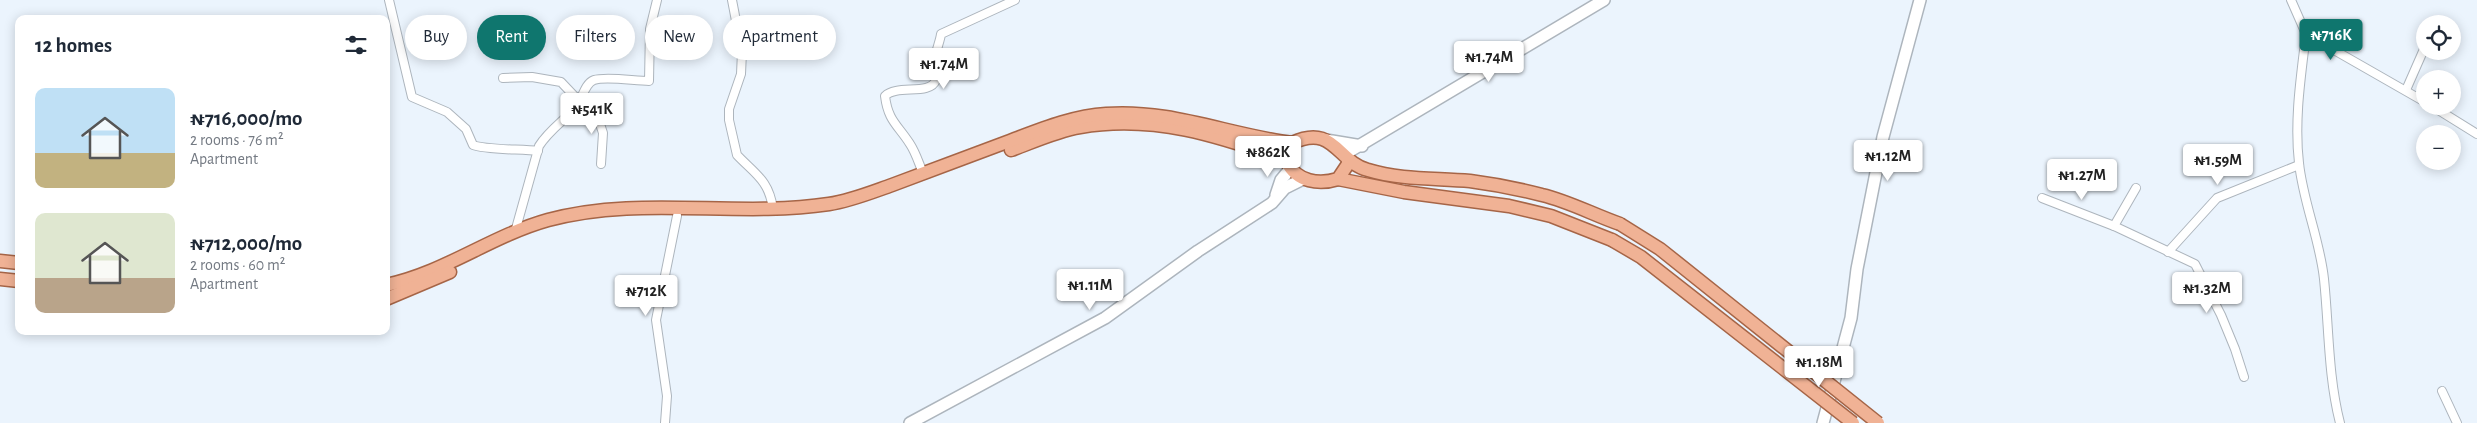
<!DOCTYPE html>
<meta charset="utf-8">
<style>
:root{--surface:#fff;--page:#f2f2f3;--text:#1f2937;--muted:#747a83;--accent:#0f766e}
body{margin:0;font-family:"Alegreya Sans",sans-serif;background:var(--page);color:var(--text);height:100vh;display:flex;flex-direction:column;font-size:19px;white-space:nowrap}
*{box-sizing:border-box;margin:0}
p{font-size:16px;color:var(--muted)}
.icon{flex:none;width:28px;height:28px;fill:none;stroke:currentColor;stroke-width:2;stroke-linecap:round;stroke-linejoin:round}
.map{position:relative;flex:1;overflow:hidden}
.panel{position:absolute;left:15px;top:15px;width:375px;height:320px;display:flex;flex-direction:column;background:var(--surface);border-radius:10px;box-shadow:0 2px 12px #0003}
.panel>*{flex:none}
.banner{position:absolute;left:405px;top:15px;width:475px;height:45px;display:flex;gap:10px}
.tools{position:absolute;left:2416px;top:15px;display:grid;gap:10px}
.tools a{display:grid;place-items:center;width:45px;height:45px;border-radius:50%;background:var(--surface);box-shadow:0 2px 12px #0003;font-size:25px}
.price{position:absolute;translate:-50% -42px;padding:0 11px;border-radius:5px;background:#fff;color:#222;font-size:16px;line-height:32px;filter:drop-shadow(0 1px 2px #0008)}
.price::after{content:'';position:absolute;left:50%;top:30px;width:15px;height:11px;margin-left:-8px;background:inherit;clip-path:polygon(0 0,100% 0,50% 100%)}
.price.selected{background:var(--accent);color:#fff}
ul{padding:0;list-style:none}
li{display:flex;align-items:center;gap:15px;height:125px;padding:0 20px}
li span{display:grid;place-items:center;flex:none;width:140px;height:100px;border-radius:10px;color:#555}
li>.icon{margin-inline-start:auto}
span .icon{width:60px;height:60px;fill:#fffc;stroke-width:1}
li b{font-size:21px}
h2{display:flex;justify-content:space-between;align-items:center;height:60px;padding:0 20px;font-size:21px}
.chip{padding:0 18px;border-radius:22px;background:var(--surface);box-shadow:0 2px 12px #0003;font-size:18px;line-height:45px}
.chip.selected{background:var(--accent);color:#fff}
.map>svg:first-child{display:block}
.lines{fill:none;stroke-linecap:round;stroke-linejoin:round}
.street-casing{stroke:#adb5bd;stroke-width:10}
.secondary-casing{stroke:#adb5bd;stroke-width:14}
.primary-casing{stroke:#a66547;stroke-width:15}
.street{stroke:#fff;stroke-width:8}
.secondary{stroke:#fff;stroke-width:11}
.primary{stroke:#f0b295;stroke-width:12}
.primary-bridge-casing{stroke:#a66547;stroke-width:15;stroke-linecap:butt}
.primary-bridge{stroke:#f0b295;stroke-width:12}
</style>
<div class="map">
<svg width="2477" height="423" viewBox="0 0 2477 423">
<rect width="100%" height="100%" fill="#ebf4fd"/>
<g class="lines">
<defs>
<g id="street">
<path d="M389 0 412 97 447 112 466 129 473 145C485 150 522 149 538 151"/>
<path d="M732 0 742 52 741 74 729 109V120L737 155C755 174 769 180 773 209"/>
<polyline points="2291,0 2306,34 2425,102"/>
<path d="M2306 34C2301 76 2294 120 2299 163 2303 202 2320 240 2324 279 2329 327 2328 376 2340 423"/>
<polyline points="503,78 532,77 561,82 580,102"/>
<polyline points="2406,90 2424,49"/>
<polyline points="2432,106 2477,134"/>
<polyline points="575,108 600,124 603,133 601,164"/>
<path d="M923 173C919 164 916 153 910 144 898 125 888 121 885 96 897 84 930 96 936 80 939 73 935 68 935 61 935 52 940 42 941 34L1015 0"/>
<polyline points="2042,198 2114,226 2195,264 2221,315 2235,349 2244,377"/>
<polyline points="2114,226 2136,188"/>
<path d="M515 232 539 146C549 130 565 120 577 106 582 99 585 83 594 80 606 76 635 81 649 81L650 29 657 0"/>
<polyline points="2168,252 2217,198 2299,165"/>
<polyline points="2442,391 2457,423"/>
<polyline points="665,423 667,396 656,320 677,216"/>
</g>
<g id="secondary">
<polyline points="1326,140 1362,146"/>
<polyline points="1345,154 1604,0"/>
<polyline points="1276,195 1281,180 1290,169"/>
<polyline points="910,423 1105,318 1198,251 1272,203 1285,188 1303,179"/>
<polyline points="1823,423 1851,318 1857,269 1883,137 1920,0"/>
</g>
<g id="primary">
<path d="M1011 150C1033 142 1056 131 1080 127 1153 114 1219 136 1287 160"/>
<path d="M1348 159V164L1338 179C1319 185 1297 182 1287 162L1292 143C1334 123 1337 162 1368 170 1401 180 1436 178 1470 181 1493 184 1519 189 1542 195 1568 201 1594 215 1620 224"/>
<polyline points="1338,179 1404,192 1509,206 1551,216 1612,240"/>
<polyline points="0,261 19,263"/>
<polyline points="0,279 19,281"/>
<path d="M386 285C444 273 491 236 548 220 639 195 736 218 829 204 850 201 872 192 892 185 930 171 969 156 1007 142 1039 130 1072 116 1106 114 1170 109 1229 135 1292 143"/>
<polyline points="386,299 450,272"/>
</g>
</defs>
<use href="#street" class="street-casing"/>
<use href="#secondary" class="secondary-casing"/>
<use href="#primary" class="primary-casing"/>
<use href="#street" class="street"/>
<use href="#secondary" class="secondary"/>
<use href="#primary" class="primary"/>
<defs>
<g id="primary-bridge">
<polyline points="1620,224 1660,249 1878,423"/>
<polyline points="1612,240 1641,257 1853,423"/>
</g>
</defs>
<use href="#primary-bridge" class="primary-bridge-casing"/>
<use href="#primary-bridge" class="primary-bridge"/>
</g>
</svg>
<div class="tools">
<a><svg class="icon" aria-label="locate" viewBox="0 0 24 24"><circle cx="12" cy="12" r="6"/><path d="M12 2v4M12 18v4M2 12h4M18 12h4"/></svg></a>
<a>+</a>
<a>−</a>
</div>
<b class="price selected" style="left:2331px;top:61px">₦716K</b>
<b class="price" style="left:1489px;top:83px">₦1.74M</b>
<b class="price" style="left:944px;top:90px">₦1.74M</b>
<b class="price" style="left:592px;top:135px">₦541K</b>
<b class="price" style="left:1268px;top:178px">₦862K</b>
<b class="price" style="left:1888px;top:182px">₦1.12M</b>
<b class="price" style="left:2218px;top:186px">₦1.59M</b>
<b class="price" style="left:2082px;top:201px">₦1.27M</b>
<b class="price" style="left:1090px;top:311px">₦1.11M</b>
<b class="price" style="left:2207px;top:314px">₦1.32M</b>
<b class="price" style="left:646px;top:317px">₦712K</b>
<b class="price" style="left:1819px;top:388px">₦1.18M</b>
<div class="banner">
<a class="chip">Buy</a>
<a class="chip selected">Rent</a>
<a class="chip">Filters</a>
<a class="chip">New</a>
<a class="chip">Apartment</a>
</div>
<section class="panel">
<h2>12 homes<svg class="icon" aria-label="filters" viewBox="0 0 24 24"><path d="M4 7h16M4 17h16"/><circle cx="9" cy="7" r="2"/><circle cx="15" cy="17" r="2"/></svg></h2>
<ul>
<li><span style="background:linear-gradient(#bfe0f5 65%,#c2b280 0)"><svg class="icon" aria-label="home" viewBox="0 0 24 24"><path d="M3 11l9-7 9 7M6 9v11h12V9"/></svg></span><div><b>₦716,000/mo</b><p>2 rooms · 76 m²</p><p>Apartment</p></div></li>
<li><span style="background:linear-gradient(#dfe7d0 65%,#b9a48a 0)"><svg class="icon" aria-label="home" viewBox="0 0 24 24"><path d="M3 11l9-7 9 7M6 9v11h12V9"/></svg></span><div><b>₦712,000/mo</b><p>2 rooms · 60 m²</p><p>Apartment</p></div></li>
</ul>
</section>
</div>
